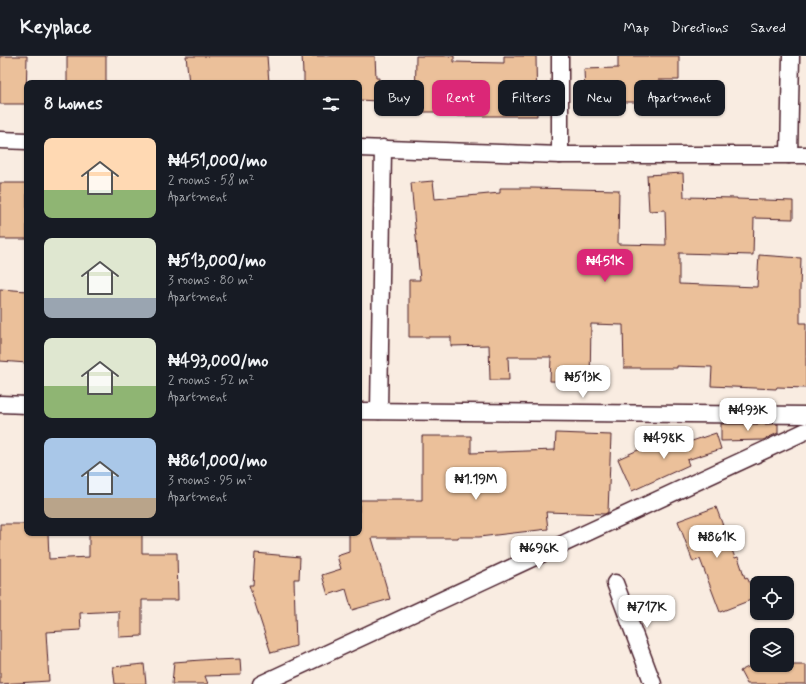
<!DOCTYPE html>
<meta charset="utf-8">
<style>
:root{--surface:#171b24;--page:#20242c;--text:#f1f3f6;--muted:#9ea1a6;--line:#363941;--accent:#db2777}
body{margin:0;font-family:Mynerve,sans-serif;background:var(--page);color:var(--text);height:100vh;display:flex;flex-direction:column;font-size:15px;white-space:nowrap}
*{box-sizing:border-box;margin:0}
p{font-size:13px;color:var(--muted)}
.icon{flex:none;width:22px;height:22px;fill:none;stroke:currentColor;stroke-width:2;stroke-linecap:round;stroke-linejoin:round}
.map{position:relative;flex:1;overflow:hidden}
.sheet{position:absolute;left:24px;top:24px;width:338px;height:456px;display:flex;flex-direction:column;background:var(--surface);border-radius:8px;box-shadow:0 1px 3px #0004}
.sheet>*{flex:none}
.guide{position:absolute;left:374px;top:24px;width:372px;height:36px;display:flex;gap:8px}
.controls{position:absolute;left:750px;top:520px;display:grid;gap:8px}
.controls a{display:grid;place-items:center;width:44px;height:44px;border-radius:8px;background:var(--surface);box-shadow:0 1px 3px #0004;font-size:20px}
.price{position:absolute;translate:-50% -34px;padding:0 9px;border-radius:8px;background:#fff;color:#222;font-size:13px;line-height:26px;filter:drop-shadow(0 1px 2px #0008)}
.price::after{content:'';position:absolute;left:50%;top:24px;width:12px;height:9px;margin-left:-6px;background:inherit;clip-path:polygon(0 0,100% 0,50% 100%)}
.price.active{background:var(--accent);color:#fff}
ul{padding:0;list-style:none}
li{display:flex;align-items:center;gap:12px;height:100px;padding:0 20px}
li span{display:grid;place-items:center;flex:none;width:112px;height:80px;border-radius:8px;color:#555}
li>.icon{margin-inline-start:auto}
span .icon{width:48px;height:48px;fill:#fffc;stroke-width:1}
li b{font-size:17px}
h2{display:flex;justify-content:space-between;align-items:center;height:48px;padding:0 20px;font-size:17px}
.chip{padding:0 14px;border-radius:8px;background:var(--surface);box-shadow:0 1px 3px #0004;font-size:14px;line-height:36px}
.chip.active{background:var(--accent);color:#fff}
header{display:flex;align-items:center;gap:24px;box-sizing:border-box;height:56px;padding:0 20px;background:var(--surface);border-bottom:1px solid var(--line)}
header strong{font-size:19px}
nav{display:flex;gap:22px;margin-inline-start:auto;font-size:14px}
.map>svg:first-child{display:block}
.building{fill:#ebc09a;stroke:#4a1f2b}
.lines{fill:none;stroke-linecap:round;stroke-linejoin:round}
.minor-casing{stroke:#4a1f2b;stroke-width:19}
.minor{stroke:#fff;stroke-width:16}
</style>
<header>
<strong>Keyplace</strong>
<nav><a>Map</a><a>Directions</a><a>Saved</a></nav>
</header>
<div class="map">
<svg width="806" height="628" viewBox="0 0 806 628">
<rect width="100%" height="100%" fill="#f9ece1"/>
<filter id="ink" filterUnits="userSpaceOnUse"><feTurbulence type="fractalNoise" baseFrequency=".025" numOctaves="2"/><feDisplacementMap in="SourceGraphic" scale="8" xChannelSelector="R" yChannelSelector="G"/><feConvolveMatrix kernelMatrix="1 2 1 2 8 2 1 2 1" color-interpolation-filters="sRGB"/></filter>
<g filter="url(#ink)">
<g class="building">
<polygon points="0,0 27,0 26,48 0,48"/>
<rect x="67" y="0" width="39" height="27"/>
<polygon points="186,0 267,0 269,27 189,27"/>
<polygon points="302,0 375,0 376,22 379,22 377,45 359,44 359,27 304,27 304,17 303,17"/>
<polygon points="416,0 454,0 454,6 504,7 504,0 536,0 537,60 457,60 457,56 415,56"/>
<polygon points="618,0 679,0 679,24 658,24 658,47 643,47 643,46 617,46 617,38 585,39 584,13 618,12"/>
<polygon points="683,117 684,141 737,142 737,143 793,145 793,163 754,162 753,199 679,197 679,228 757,231 759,199 801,202 800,233 800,267 806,267 806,332 777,331 776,333 711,330 712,311 677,310 677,312 624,312 623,269 591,268 590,326 550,325 551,301 508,301 509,324 490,324 489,289 451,290 451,281 409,281 409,224 420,224 411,127 433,125 435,143 500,137 500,132 532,132 619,134 618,188 666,189 665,154 649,155 647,119"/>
<rect x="0" y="127" width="27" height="56"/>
<polygon points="0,233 27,235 27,307 0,305"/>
<polygon points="721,368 778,368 778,377 763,384 721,385"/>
<polygon points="556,377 611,379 608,456 605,458 546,456 548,473 479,481 458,481 458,482 372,482 390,543 352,554 346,533 328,539 322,519 341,513 337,500 349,496 349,477 359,477 359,444 422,444 422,380 471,380 471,397 555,394"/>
<polygon points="716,377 721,393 687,404 689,409 632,435 618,403 647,390 650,396 678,383 680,389"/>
<polygon points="716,451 735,502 738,501 745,522 747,521 756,542 720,556 700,503 693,506 678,465"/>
<polygon points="0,468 27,468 27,477 48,477 49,503 89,501 89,477 142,477 142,497 177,497 178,544 142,544 142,580 119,581 119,555 80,557 81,574 46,576 49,625 0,628"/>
<polygon points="255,497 300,501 299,523 294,523 296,590 271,597 249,529 253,529"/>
<polygon points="215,603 215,604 240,603 241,619 205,620 208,628 172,628 174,606"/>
<polygon points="144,608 146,628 115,628 113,611"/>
<polygon points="752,609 806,609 806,628 747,628 740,615"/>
</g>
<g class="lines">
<defs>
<g id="minor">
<polyline points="560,0 560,99"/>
<polyline points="0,84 27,85"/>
<polyline points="359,92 560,99 806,99"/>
<polyline points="789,99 791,0"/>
<polyline points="0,348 27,349"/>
<polyline points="359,355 806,359"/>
<polyline points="379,355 383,92"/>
<polyline points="615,527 653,628"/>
<polyline points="261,628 806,375"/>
</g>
</defs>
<use href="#minor" class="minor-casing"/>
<use href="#minor" class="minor"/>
</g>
</g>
</svg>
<div class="controls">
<a><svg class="icon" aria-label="locate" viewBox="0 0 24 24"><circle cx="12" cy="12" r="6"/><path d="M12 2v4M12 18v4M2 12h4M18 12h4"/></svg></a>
<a><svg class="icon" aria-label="layers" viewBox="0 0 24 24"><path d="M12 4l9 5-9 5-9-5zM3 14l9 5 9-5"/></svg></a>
</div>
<b class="price active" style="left:605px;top:227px">₦451K</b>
<b class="price" style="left:583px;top:343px">₦513K</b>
<b class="price" style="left:748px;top:376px">₦493K</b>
<b class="price" style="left:664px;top:404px">₦498K</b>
<b class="price" style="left:476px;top:445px">₦1.19M</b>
<b class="price" style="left:717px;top:503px">₦861K</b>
<b class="price" style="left:539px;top:514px">₦696K</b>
<b class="price" style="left:647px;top:573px">₦717K</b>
<div class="guide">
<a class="chip">Buy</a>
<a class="chip active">Rent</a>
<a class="chip">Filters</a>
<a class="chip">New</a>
<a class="chip">Apartment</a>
</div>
<section class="sheet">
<h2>8 homes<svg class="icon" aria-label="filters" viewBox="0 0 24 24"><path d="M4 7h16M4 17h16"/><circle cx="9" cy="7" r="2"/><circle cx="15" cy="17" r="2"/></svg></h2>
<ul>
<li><span style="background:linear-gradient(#ffd9b3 65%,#8fb573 0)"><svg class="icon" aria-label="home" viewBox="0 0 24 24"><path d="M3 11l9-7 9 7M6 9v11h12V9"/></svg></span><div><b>₦451,000/mo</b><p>2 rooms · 58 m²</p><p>Apartment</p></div></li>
<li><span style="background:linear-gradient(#dfe7d0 75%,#9aa5b1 0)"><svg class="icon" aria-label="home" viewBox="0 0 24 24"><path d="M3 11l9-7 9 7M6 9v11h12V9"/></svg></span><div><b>₦513,000/mo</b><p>3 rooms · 80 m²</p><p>Apartment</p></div></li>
<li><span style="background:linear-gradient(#dfe7d0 60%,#8fb573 0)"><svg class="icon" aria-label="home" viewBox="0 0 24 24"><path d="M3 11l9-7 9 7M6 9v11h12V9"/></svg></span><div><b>₦493,000/mo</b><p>2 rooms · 52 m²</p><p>Apartment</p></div></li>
<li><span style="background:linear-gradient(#a9c7e8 75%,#b9a48a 0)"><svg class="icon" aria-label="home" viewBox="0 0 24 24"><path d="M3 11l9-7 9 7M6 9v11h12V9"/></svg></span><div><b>₦861,000/mo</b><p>3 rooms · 95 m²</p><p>Apartment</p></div></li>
</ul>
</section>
</div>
